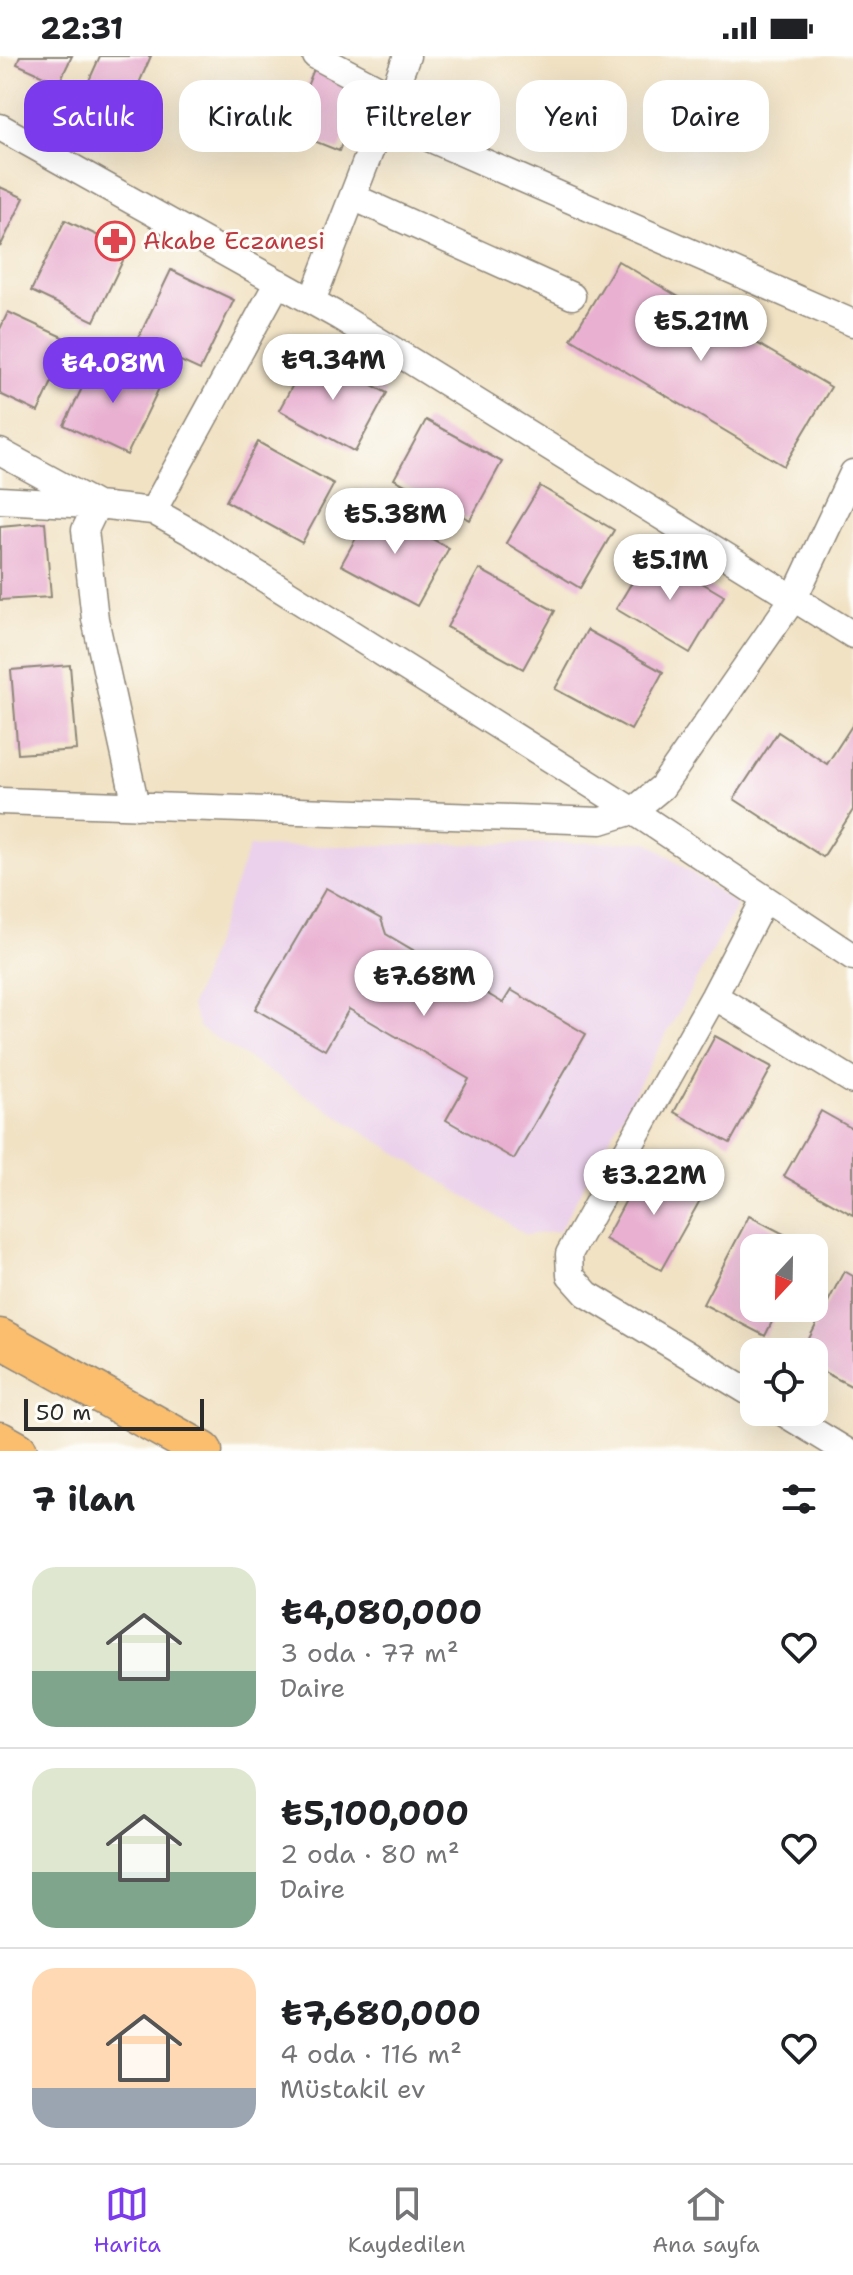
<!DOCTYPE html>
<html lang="tr">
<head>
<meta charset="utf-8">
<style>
	:root { --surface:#fff; --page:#f2f2f2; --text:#202124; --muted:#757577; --line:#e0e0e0; --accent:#7c3aed }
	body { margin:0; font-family:"Shantell Sans",sans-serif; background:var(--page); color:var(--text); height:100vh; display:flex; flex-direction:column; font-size:30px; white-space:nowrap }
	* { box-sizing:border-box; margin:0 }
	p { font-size:26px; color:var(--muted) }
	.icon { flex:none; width:44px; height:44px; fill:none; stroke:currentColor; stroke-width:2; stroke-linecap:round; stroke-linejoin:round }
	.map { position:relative; height:1395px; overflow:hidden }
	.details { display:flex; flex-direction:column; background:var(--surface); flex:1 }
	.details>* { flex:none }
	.banner { position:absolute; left:24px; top:24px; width:806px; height:72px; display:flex; gap:16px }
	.needle { width:52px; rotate:202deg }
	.tools { position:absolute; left:740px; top:1178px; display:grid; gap:16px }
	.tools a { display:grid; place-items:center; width:88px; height:88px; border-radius:16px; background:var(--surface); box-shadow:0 8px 32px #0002; font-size:40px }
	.scale { position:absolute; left:24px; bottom:20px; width:180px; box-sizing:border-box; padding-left:8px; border:4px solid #2b2b2b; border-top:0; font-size:22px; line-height:28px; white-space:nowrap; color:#2b2b2b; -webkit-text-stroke:6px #fdfcf7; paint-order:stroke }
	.price { position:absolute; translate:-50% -68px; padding:0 18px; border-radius:28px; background:#fff; color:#222; font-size:26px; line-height:52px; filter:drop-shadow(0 2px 4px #0008) }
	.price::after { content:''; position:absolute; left:50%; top:48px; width:24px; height:18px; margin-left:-12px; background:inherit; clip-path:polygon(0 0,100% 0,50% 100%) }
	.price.on { background:var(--accent); color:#fff }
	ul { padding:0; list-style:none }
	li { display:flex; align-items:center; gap:24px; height:200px; padding:0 32px }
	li+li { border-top:2px solid var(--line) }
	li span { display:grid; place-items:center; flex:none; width:224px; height:160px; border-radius:24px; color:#555 }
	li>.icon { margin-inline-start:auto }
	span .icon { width:96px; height:96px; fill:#fffc; stroke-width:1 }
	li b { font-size:34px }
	h2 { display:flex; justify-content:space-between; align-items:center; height:96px; padding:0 32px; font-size:34px }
	.tag { padding:0 28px; border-radius:24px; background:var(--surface); box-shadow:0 8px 32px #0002; font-size:28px; line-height:72px }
	.tag.on { background:var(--accent); color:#fff }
	.status { display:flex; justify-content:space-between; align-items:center; height:56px; padding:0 40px; background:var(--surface); direction:ltr }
	.status svg { height:22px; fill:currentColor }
	.menu { display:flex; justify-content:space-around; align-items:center; height:112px; border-top:2px solid var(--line); background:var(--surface); font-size:22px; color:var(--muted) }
	.menu a { display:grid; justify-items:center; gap:4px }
	.menu .on { color:var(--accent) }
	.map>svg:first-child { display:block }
	.built { fill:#ebd1eb }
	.building { fill:#e9b0d1 }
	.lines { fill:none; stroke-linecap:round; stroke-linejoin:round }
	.minor-casing { stroke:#8e8678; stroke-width:29 }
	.highway-casing { stroke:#8e8678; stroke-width:41 }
	.minor { stroke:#fff; stroke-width:26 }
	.highway { stroke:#fabe6e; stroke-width:38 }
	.labels { text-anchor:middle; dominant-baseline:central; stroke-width:6; stroke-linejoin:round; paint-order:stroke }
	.health-label { font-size:24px; fill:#be3a42; stroke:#fdfcf7; text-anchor:start }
</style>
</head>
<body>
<div class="status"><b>22:31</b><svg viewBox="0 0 49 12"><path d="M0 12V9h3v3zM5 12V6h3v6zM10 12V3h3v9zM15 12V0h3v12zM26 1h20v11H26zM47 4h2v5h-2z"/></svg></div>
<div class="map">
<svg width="853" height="1395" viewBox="0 0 853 1395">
	<rect width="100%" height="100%" fill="#fdfcf7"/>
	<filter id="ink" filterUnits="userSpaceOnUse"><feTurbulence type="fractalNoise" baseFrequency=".0125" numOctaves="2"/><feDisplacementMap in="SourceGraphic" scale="16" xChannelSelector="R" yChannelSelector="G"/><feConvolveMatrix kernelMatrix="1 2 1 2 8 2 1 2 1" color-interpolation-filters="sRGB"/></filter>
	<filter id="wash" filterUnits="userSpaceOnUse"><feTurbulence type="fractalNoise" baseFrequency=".006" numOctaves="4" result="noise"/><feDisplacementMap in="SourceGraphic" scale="32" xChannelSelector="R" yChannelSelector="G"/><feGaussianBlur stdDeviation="1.8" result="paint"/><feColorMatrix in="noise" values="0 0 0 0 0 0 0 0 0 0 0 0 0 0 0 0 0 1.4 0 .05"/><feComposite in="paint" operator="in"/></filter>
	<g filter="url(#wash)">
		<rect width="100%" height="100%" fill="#f1e2c4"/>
		<path class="built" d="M648,786L737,849L559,1175L526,1179L200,972L191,950L249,791Z"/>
		<g id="blocks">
			<path class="building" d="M20,0H72L59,27L17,8Z
				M100,0H151L126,57L83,38Z
				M314,13L363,33L339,95L289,75Z
				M0,131L24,142L0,191Z
				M65,164L128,194L94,265L31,235Z
				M618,205L831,331L784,410L571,283Z
				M171,214L234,244L200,314L137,285Z
				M8,256L71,285L38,356L0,338V273Z
				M311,296L387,337L355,396L279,354Z
				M98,299L161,328L127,399L64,369Z
				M426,364L502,406L470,464L394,423Z
				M258,386L334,428L302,487L226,445Z
				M540,430L614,474L580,532L506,487Z
				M373,451L449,492L417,550L341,509Z
				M45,466L51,541L0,544V470Z
				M650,496L724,540L690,597L616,553Z
				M479,513L555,555L523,613L447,571Z
				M587,574L663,616L631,674L555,633Z
				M70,609L77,694L18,698L11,614Z
				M853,668V754L823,801L734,743L778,676L827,708Z
				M326,832L381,863L386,878L503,947L511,934L586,978L514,1103L446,1064L469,1023L349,953L325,994L255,953Z
				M715,980L772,1011L730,1087L674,1056Z
				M821,1055L853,1073V1159L784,1120Z
				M646,1107L703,1139L661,1214L605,1183Z
				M749,1160L811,1192H754V1252H779L765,1280L703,1248Z
				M844,1215L853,1220V1331L814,1311V1296H802Z"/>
		</g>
	</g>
	<g filter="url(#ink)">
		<use href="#blocks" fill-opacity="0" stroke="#8e8678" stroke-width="2"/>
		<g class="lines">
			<g class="minor-casing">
				<path id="minor" d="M316,0L392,40
					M383,62L853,267
					M0,71L340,261L853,579
					M353,141L572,240
					M312,245L407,0
					M0,396L97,449
					M0,444L89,449
					M153,455L278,226
					M0,745L601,765L633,755L662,731L795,540L853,417
					M136,750L95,563L85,474L97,449L153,455L189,475L633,755L853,901
					M714,940L853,1025
					M754,1339L587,1238L570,1219L569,1198L714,940L764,844
					M782,1356L846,1395"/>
			</g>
			<g class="highway-casing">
				<path id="highway" d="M0,1282L203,1395
					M0,1385L18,1395"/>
			</g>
			<use href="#minor" class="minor"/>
			<use href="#highway" class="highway"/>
		</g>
	</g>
	<defs>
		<g id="pharmacy-ring" transform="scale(2)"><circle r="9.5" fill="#fdfcf7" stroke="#e0444e" stroke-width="1.5"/><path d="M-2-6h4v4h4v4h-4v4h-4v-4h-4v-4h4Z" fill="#e0444e"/></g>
	</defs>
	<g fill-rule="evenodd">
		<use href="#pharmacy-ring" x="115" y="185"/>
	</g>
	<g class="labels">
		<g class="health-label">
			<text x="143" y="185">Akabe Eczanesi</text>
		</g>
	</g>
</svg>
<div class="tools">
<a><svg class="needle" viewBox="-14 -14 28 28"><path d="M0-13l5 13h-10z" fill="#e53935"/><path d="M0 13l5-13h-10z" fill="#757577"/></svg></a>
<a><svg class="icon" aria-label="locate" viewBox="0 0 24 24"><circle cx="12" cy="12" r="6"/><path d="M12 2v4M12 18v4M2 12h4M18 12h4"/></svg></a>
</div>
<div class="scale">50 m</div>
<b class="price" style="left:701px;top:307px">₺5.21M</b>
<b class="price" style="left:333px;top:346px">₺9.34M</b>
<b class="price on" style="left:113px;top:349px">₺4.08M</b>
<b class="price" style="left:395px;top:500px">₺5.38M</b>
<b class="price" style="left:670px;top:546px">₺5.1M</b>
<b class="price" style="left:424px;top:962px">₺7.68M</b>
<b class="price" style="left:654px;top:1161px">₺3.22M</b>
<div class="banner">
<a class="tag on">Satılık</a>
<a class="tag">Kiralık</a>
<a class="tag">Filtreler</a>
<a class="tag">Yeni</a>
<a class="tag">Daire</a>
</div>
</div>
<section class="details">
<h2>7 ilan<svg class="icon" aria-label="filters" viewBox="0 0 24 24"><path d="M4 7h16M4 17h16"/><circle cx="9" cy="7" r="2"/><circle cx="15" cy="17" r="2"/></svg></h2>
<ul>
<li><span style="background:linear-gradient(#dfe7d0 65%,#7fa58c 0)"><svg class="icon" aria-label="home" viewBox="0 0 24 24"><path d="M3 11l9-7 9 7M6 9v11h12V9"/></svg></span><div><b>₺4,080,000</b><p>3 oda · 77 m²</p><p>Daire</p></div><svg class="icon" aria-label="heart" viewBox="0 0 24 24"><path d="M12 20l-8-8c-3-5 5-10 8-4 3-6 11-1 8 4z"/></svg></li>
<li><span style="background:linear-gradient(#dfe7d0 65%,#7fa58c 0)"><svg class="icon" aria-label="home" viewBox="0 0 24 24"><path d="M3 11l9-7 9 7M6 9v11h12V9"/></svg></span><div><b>₺5,100,000</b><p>2 oda · 80 m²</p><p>Daire</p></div><svg class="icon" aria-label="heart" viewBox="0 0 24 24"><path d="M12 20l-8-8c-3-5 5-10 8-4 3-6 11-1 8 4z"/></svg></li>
<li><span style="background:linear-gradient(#ffd9b3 75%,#9aa5b1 0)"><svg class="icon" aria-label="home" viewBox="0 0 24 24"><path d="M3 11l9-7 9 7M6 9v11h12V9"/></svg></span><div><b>₺7,680,000</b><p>4 oda · 116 m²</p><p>Müstakil ev</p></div><svg class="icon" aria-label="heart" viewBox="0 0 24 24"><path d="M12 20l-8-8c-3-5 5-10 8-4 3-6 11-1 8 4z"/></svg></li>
</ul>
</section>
<nav class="menu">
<a class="on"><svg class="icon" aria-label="map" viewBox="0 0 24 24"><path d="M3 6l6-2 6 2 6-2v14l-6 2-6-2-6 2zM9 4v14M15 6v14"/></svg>Harita</a>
<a><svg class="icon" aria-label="saved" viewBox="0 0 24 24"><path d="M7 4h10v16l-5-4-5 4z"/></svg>Kaydedilen</a>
<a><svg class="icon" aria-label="home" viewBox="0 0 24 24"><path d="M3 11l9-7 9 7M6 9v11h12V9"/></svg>Ana sayfa</a>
</nav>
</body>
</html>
